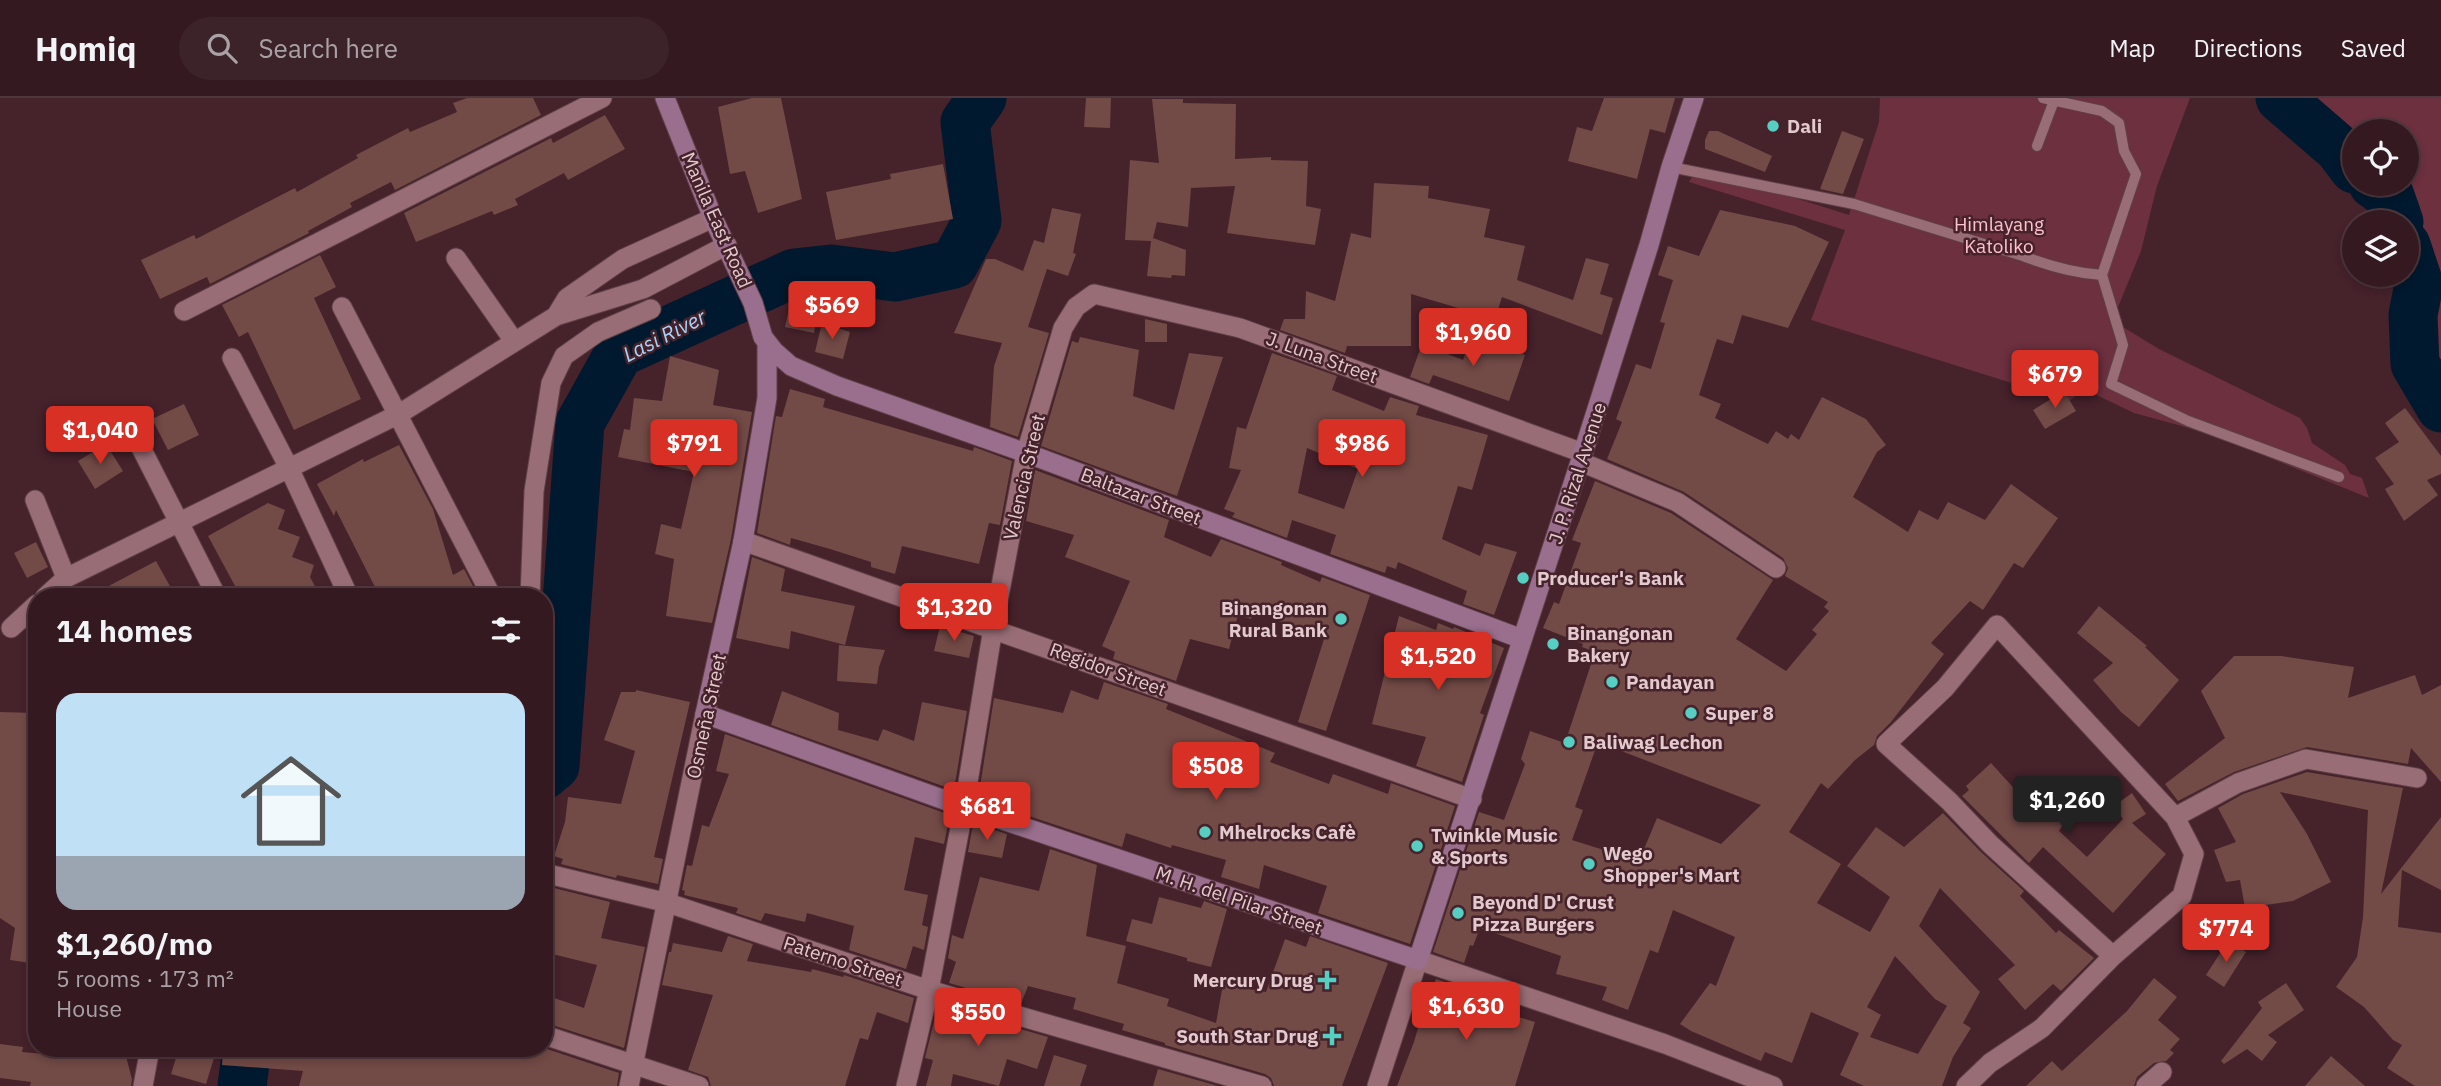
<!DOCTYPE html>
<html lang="en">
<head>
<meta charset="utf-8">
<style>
	:root { --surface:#341a20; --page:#3c2329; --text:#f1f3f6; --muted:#a9a1a5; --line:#4e383e; --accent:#d93025 }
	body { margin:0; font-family:"IBM Plex Sans",sans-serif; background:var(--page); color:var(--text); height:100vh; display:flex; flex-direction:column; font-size:26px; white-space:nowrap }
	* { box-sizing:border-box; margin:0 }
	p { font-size:23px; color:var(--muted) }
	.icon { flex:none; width:38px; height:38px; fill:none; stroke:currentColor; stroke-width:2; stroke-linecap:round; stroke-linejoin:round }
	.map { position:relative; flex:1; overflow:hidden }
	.sheet { position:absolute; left:28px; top:490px; width:525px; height:469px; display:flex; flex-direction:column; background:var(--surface); border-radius:28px; box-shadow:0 4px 10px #0003,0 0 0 2px var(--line) }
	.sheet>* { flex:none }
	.controls { position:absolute; left:2342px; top:21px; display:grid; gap:14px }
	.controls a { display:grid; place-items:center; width:77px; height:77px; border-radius:50%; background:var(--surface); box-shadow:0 4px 10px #0003,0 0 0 2px var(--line); font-size:35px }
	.price { position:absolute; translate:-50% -60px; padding:0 16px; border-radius:7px; background:var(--accent); color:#fff; font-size:23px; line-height:46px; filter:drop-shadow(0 2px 4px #0008) }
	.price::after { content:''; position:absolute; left:50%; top:42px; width:21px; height:16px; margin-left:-10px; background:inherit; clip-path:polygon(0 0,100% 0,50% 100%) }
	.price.on { background:#222; color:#fff }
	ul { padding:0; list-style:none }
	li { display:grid; align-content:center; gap:14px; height:371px; padding:0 28px }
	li+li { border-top:2px solid var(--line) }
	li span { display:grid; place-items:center; height:217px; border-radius:21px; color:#555 }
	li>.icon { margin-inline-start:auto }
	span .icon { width:126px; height:126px; fill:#fffc; stroke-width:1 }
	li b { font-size:30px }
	h2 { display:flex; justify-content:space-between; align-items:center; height:84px; padding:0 28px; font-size:30px }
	header { display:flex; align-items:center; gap:42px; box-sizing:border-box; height:98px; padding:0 35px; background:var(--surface); border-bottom:2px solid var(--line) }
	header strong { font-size:33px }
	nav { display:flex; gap:38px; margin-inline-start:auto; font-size:24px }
	.search { width:490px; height:63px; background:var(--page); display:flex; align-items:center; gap:18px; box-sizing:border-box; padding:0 24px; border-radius:38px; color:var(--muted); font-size:26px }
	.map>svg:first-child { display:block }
	.green { fill:#6c303f }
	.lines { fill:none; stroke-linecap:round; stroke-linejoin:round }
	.river { stroke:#00192e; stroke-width:49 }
	.building { fill:#724a46; fill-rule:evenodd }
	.service-casing { stroke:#5f4047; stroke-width:12 }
	.minor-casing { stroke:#5f4047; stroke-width:21 }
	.tertiary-casing { stroke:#5f4047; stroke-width:21 }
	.secondary-casing { stroke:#5f4047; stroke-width:21 }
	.service { stroke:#986d76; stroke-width:10 }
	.minor { stroke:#986d76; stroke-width:19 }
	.tertiary { stroke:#986d76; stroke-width:19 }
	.secondary { stroke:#9a6f8e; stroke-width:19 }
	.poi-dot { fill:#57cec2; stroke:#46222b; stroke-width:2.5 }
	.labels { text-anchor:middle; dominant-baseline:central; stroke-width:5; stroke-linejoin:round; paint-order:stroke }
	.poi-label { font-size:19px; font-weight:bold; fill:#e3cace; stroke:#46222b; text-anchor:start }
	.street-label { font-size:19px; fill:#e3cace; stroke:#46222b }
	.park-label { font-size:19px; fill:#fec0cc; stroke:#46222b }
	.water-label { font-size:21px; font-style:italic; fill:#a8d4fc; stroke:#46222b }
</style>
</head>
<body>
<header>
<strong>Homiq</strong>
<div class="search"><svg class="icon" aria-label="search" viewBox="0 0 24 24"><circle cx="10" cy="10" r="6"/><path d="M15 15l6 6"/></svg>Search here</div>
<nav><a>Map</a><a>Directions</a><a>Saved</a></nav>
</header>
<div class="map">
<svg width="2441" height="988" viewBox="0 0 2441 988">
	<rect width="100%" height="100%" fill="#46222b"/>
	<path class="green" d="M1880,0H2190L2157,88L2141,153L2118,209V226L2159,251L2300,320L2307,330L2312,345L2345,367L2350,376L2362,380L2369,400L2245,350L2189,330L2134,315L2084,291L2067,305L2037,293L1811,222L1845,132L1689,84L1698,69L1849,117L1879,24Z
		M2294,0H2441V269C2433,225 2423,183 2410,140C2405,121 2401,101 2387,86H2406V33H2354V55Z"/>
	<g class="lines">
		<path class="river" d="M2280,0L2339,51L2354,71
			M2373,86L2390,98L2399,124
			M2406,147L2419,186L2413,217L2415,266L2441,310
			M544,677L555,668L580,325L619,255L794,175L831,171L895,179L954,166L977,123L965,24L982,0
			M242,988L247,950"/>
	</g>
	<path class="building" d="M467,0H533L541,17L395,92L391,84L350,105L352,109L308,133L309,135L210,186L207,179L160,201L141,162L194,137L196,141L295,90L297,94L358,60L356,57L408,30L410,34L457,14L453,5Z
		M752,0H781L802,101L758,115L745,73L730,76L718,9Z
		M1086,0H1111L1110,30L1084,29Z
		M1604,0H1675L1665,35L1650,31L1637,81L1568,63L1577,29L1592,33Z
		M1152,1H1183V5L1236,6L1235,61L1271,59V62L1308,63L1306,108L1321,111L1315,147L1227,135L1235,88L1191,90L1188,129L1157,124L1153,140L1186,152L1185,178L1172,177L1171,180L1147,178L1151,143L1125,142L1130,62L1159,65Z
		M605,17L625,51L568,82L564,75L515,101L518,107L494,117L492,113L416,144L404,115L551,40L553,45Z
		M1709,33H1718L1772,58L1765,74L1705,51V42Z
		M1842,33L1864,41L1843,96L1820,91Z
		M943,66L953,121L836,142L826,94L891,81L890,76Z
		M1374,85L1429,88L1428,100L1490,111L1484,139L1525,148L1517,182L1573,202L1586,160L1609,166L1600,196L1613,200L1602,237L1502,199L1495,221L1411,196V248H1347L1345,255L1280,232L1284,221H1305L1306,193L1335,203L1351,135L1371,140Z
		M1052,110L1081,116L1073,155L1076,156L1068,178L1047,171L1028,229L1049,235L1018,339L990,329L994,268L1002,245L954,235L986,161H995L1023,173L1034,142L1044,145Z
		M1720,112L1795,128L1829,144L1788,230L1742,217L1733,246L1717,241L1699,297L1721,306L1715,320L1768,346L1776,333L1788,341L1791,336L1799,342L1822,299L1866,321L1886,347L1877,354L1853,399L1908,434L1919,412L1938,422L1948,404L1985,422L2011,386L2058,420L2023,470L2014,465L1983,512L1970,503L1931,545L1944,556L1891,624L1877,638L1874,647L1855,662L1828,691L1821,685L1789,734L1841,766L1817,805L1870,834L1890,799L1847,768L1876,729L1904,749L1943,715L1982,755L2024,793L2020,798L2056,835L2059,832L2094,860L2061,893L2053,886L2025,912L1998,881L2015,867L1940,790L1919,828L1980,894L1963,925L1971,930L1953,959L1942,988H1864L1840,977L1859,935L1811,914L1792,965L1765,954L1761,963L1691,933L1680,926L1710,885L1716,888L1735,839L1673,812L1658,855L1650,852L1628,912L1602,902L1607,889L1556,876L1561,858L1480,830L1473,848L1470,847L1464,865L1433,854L1479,714L1504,722L1525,666L1521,661L1530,633L1565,645L1595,554L1582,549L1583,546L1543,530L1554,504L1559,506L1581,445L1572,442L1595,383L1671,415L1773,482L1736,541L1786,573L1817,536L1812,532L1829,513L1824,509L1828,504L1785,478L1788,470L1783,460L1684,394L1607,361L1622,324L1616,321L1636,266L1651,271L1665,225L1660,224L1673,182L1658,177L1668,148L1699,158ZM1598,644L1761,707L1721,746L1657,720L1639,763L1572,742L1583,712L1575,709ZM1895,858L1935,901L1947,908L1918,956L1870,939L1881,917L1867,909Z
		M320,157L336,189L314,200L361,301L294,332L248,234L239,239L222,207Z
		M792,198L820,203L814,235L785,229Z
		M1145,221L1167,226V244H1145Z
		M822,225L850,234L843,261L815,254Z
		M1080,239L1139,252L1133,298L1174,312L1189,255L1223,259L1177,398L1041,348L1072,243L1078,245Z
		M1471,239L1525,257L1509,303L1433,277L1429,286L1410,279L1422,246L1463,262Z
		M1272,255L1337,278L1332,292L1384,313L1390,299L1419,308L1416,317L1488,337L1472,392L1458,388L1442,441L1480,458L1485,445L1517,454L1494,517L1463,506L1467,493L1398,464L1396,471L1387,468L1385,475L1330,456L1336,437L1292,422L1287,440L1232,419L1235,415L1224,411L1241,372L1229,370L1237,329L1246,331ZM1307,350L1358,371L1344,411L1298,395Z
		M670,258L719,272L713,307L752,314L731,441L712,525L666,518L674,461L655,456L661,426L681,431L694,374L618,359L624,331L630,332L634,300L662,303Z
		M790,291L825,301L823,309L973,353L974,349L1012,363L1000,427L989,425L979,466L902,448L895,476L871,469V464L830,451L791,440L790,447L757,435L776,318L782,319Z
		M2064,293L2076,313L2045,331L2033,312Z
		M184,306L199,337L168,352L152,321Z
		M2405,310L2441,358V376L2427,382L2438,397L2404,423L2385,391L2394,386L2375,360L2399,344L2385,325Z
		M106,346L123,373L95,391L78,363Z
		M399,347L433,411L453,477L464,471L474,490L460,499H380L336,412L334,418L317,386L363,361L364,364Z
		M1035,372L1169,422L1164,439L1211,459L1221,441L1282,464L1281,467L1320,484L1322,479L1370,497L1326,633L1298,624L1324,541L1254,513L1251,521L1238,517L1229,551L1190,541L1176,583L1113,561L1115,554L1102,548L1130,483L1065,459L1074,437L1026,423Z
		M268,405L285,412L278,431L300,439L292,459L314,467L310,479L321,499H241L208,438Z
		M36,444L48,469L27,480L14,455Z
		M752,459L785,471L781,493L855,508L845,547L791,533L789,551L736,540Z
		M156,463L176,499H88Z
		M2099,508L2147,548L2145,549L2179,582L2139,629L2121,614L2093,582L2113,565L2077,535Z
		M1399,518L1436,532L1438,525L1453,531L1454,529L1504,550L1480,615L1484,617L1462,684L1416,668L1426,639L1372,626Z
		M940,528L974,538L969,560L934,553Z
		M839,547L885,552L879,569L877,586L837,583Z
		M2234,558H2281L2354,569L2348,600L2415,577L2422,597L2441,587V684L2411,650L2408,666L2307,649L2234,674L2178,703L2165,686L2225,640L2201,593Z
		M1104,584L1168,606L1166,611L1275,655L1270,664L1329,686L1333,676L1388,696L1391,685L1455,708L1410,846L1318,815L1327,788L1264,767L1259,791L1221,779L1226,762L1172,747L1171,750L1126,735L1122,749L978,701L994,600L1063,615L1071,592L1098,602Z
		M636,592L690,604L654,759L663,761L658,786L617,777L616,780L561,766L563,761L554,758L565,724L568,699L621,706L635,653L604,642L621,594H636Z
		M782,593L839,615L838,632L878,643L883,631L914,643L922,604L967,613L954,692L771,627Z
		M0,614L34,615V677L29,692L37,694V866L10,862L15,830L0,820Z
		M725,636L950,717L944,746L915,739L904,792L928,797L922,827L928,829L924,852L913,848L906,871L849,852L854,828L807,815L805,824L765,815L761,823L736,815L738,810L684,797L685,793L682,792L687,767L692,768L702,727L709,729L729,676L716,673Z
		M1991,665L2020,697L2034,682L2071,714L2059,733L2087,759L2123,721L2114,708L2132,695L2146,716L2132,725L2166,756L2113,815L2043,749L2029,765L1962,698L1969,692L1966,688Z
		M2307,674L2403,690L2381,796L2441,719V792L2402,772L2398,829L2441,835V988H2415L2387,970L2402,947L2393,942L2364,909L2336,889L2357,859L2363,819L2368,712L2280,694L2307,736L2331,784L2293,803L2245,810L2240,782L2226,784L2214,752L2236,744L2218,710L2243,696Z
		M973,725L1007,736L1002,760L968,754Z
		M1050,751L1097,767L1086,838L1126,848L1117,885L1169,901L1167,908L1216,925L1223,886L1266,894L1285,841L1306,849L1310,838L1388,865L1342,988H1274L1271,980L1265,976L1165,947V945L1122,932L1124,926L1073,911L1076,900L1028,888L1021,906L949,885L956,864L948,860L952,837L963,841L980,779L1039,793Z
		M554,790L610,804L601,840L645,849L624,950L546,925L554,900L584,910L597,867L544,854V819Z
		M1159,799L1201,810L1204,803L1227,811L1211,869L1187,863V860L1126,843L1132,821L1152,826Z
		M728,838L753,846L747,863L811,874L812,871L843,879L844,877L914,900L908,925L877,914L868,942L860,940L845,988H711L708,979L688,972L713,897L662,887L669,854H671L673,845L722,854Z
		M2228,843L2246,854L2224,889L2206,877Z
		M2154,880L2177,899L2158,922L2180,941L2170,952L2174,955L2166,963L2154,965L2137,979L2134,988H2026L2052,963L2062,973L2127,913Z
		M1436,881L1457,888L1456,893L1504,907L1502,914L1535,924L1515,988H1397L1414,944L1423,912Z
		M2286,885L2304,912L2268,937L2277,944L2262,963L2247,951L2224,966L2221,963L2262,910L2258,904Z
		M938,907L1048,939L1037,971L1007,961L999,988L953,976L951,988H926L933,962L925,960Z
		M0,946L23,949L22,954L88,960L124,951L132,981L131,988H30L31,984L0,980Z
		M179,950H217L206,986L171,976Z
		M223,950H544L619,975L617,988H299L303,973L222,967Z
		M1054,957L1087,967L1080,988H1044Z
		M2331,958L2365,988H2305Z
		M1158,971L1218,988H1153Z"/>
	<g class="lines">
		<g class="service-casing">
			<path id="service" d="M2043,0L2102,13L2119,25L2124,53L2136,76L2102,177
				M2037,48L2055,0
				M1671,69L1854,106L2023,158C2049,168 2073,175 2102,177L2123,247L2111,286L2188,323L2339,379"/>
		</g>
		<g class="minor-casing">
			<path id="minor" d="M456,160L514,243
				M342,209L492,499
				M184,213L602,0
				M556,218L567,200L623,161L713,120
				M232,260L289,370L349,499
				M132,332L217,499
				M1581,364L1677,404L1776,470
				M35,402L66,480
				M743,443L1472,701
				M45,499L66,480L399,316L556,218L643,191L727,147
				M530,499L534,393L551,285L564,258L598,234L651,211
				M11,530L37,506
				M2175,719L2238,685L2306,661L2417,680
				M544,775L668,805L929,892L1262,988
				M544,937L699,988
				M143,988L150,950
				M906,988L929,892L964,709L993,530L1026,355L1063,230L1076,209L1094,196L1240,230L1583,355
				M1966,988L1990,965L2042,930L2113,858L2182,798L2194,756L2175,719L1997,527L1945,590L1886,646L1949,703L1990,746L2113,858
				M2146,988L2162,974"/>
		</g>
		<g class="tertiary-casing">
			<path id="tertiary" d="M629,988L705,616
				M1377,988L1418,862L1665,946L1773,988"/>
		</g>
		<g class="secondary-casing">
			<path id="secondary" d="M665,0L713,120L753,205L763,239L774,253L791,268L837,288L1026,355L1522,541
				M767,245V300L743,443L705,616L964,709L1418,862L1583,355L1649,147L1671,69L1694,0"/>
		</g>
		<use href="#service" class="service"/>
		<use href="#minor" class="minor"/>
		<use href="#tertiary" class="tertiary"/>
		<use href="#secondary" class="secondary"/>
	</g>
	<g class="poi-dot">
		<circle cx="1773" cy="28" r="7"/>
		<circle cx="1523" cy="480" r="7"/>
		<circle cx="1341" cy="521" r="7"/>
		<circle cx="1553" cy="546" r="7"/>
		<circle cx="1612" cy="584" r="7"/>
		<circle cx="1691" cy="615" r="7"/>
		<circle cx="1569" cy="644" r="7"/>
		<circle cx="1205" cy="734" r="7"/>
		<circle cx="1417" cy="748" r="7"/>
		<circle cx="1589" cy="766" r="7"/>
		<circle cx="1458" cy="815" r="7"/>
		<path d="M1323.5 871.5h7v7h7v7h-7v7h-7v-7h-7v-7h7z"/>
		<path d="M1328.5 927.5h7v7h7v7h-7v7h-7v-7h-7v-7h7z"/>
	</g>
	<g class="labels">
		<g class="poi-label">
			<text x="1787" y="28">Dali</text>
			<text x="1537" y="480">Producer's Bank</text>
			<text x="1327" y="510" text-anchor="end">Binangonan<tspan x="1327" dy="22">Rural Bank</tspan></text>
			<text x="1567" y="535">Binangonan<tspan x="1567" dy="22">Bakery</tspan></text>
			<text x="1626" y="584">Pandayan</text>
			<text x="1705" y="615">Super 8</text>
			<text x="1583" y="644">Baliwag Lechon</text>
			<text x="1219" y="734">Mhelrocks Cafè</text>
			<text x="1431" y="737">Twinkle Music<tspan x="1431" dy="22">&amp; Sports</tspan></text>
			<text x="1603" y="755">Wego<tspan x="1603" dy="22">Shopper's Mart</tspan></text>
			<text x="1472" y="804">Beyond D' Crust<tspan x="1472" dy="22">Pizza Burgers</tspan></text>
			<text x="1313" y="882" text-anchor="end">Mercury Drug</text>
			<text x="1318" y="938" text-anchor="end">South Star Drug</text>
		</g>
		<g class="street-label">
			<text transform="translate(717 122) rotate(66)">Manila East Road</text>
			<text transform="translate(1322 259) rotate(20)">J. Luna Street</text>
			<text transform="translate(1577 375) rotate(-72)">J. P. Rizal Avenue</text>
			<text transform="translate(1024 379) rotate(-77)">Valencia Street</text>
			<text transform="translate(1141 398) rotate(21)">Baltazar Street</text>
			<text transform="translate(1108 571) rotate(20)">Regidor Street</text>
			<text transform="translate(706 618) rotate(-78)">Osmeña Street</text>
			<text transform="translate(1239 802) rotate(19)">M. H. del Pilar Street</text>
			<text transform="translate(843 863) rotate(18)">Paterno Street</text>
		</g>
		<g class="park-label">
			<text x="1999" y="126">Himlayang<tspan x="1999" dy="22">Katoliko</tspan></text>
		</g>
		<g class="water-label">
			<text transform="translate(664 237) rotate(-27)">Lasi River</text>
		</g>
	</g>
</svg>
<div class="controls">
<a><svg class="icon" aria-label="locate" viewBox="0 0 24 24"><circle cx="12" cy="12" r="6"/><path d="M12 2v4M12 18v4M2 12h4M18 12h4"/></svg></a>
<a><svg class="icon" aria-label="layers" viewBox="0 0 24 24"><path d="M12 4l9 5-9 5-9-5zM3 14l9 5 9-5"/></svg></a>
</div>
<b class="price" style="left:832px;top:243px">$569</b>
<b class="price" style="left:1473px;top:270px">$1,960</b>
<b class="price" style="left:2055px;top:312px">$679</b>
<b class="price" style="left:100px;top:368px">$1,040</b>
<b class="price" style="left:694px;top:381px">$791</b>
<b class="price" style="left:1362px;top:381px">$986</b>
<b class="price" style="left:954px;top:545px">$1,320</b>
<b class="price" style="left:1438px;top:594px">$1,520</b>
<b class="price" style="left:1216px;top:704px">$508</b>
<b class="price on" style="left:2067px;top:738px">$1,260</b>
<b class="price" style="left:987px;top:744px">$681</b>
<b class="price" style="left:2226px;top:866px">$774</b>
<b class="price" style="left:1466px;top:944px">$1,630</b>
<b class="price" style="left:978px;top:950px">$550</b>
<section class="sheet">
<h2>14 homes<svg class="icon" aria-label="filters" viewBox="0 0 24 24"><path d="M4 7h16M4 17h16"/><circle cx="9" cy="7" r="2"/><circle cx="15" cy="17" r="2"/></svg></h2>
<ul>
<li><span style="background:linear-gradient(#bfe0f5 75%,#9aa5b1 0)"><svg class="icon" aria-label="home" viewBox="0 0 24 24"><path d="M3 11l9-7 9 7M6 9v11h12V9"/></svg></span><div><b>$1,260/mo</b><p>5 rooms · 173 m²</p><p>House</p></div></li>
</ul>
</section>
</div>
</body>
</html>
